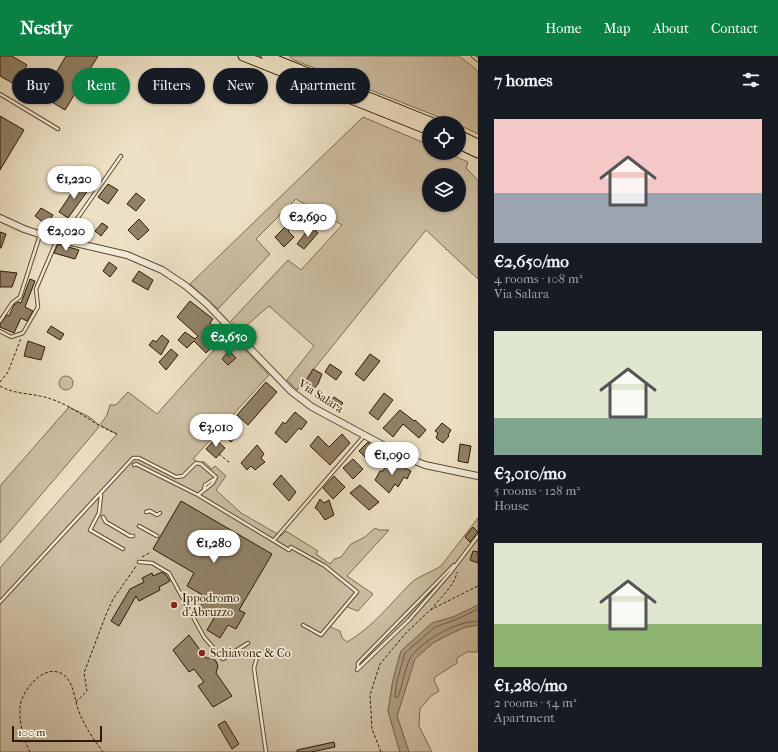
<!DOCTYPE html>
<html lang="en">
<head>
<meta charset="utf-8">
<style>
	:root { --surface:#171b24; --page:#242831; --text:#f1f3f6; --muted:#9ea1a6; --accent:#0b8043 }
	body { margin:0; font-family:"IM FELL French Canon",serif; background:var(--page); color:var(--text); height:100vh; display:flex; flex-direction:column; font-size:15px; white-space:nowrap }
	* { box-sizing:border-box; margin:0 }
	p { font-size:13px; color:var(--muted) }
	.icon { flex:none; width:22px; height:22px; fill:none; stroke:currentColor; stroke-width:2; stroke-linecap:round; stroke-linejoin:round }
	.map { position:relative; flex:1; overflow:hidden }
	.panel { display:flex; flex-direction:column; background:var(--surface); width:300px }
	.panel>* { flex:none }
	.guide { position:absolute; left:12px; top:12px; width:380px; height:36px; display:flex; gap:8px }
	.fabs { position:absolute; left:422px; top:60px; display:grid; gap:8px }
	.fabs a { display:grid; place-items:center; width:44px; height:44px; border-radius:50%; background:var(--surface); box-shadow:0 1px 3px #0004; font-size:20px }
	.scale { position:absolute; left:12px; bottom:10px; width:90px; box-sizing:border-box; padding-left:4px; border:2px solid #2e1801; border-top:0; font-size:11px; line-height:14px; white-space:nowrap; color:#2e1801; -webkit-text-stroke:3px #f3ecd9; paint-order:stroke }
	.price { position:absolute; translate:-50% -34px; padding:0 9px; border-radius:14px; background:#fff; color:#222; font-size:13px; line-height:26px; filter:drop-shadow(0 1px 2px #0008) }
	.price::after { content:''; position:absolute; left:50%; top:24px; width:12px; height:9px; margin-left:-6px; background:inherit; clip-path:polygon(0 0,100% 0,50% 100%) }
	.price.active { background:var(--accent); color:#fff }
	ul { padding:0; list-style:none }
	li { display:grid; align-content:center; gap:8px; height:212px; padding:0 16px }
	li span { display:grid; place-items:center; height:124px; border-radius:0px; color:#555 }
	li>.icon { margin-inline-start:auto }
	span .icon { width:72px; height:72px; fill:#fffc; stroke-width:1 }
	li b { font-size:17px }
	h2 { display:flex; justify-content:space-between; align-items:center; height:48px; padding:0 16px; font-size:17px }
	.pill { padding:0 14px; border-radius:18px; background:var(--surface); box-shadow:0 1px 3px #0004; font-size:14px; line-height:36px }
	.pill.active { background:var(--accent); color:#fff }
	header { display:flex; align-items:center; gap:24px; box-sizing:border-box; height:56px; padding:0 20px; background:var(--accent); color:#fff }
	header strong { font-size:19px }
	nav { display:flex; gap:22px; margin-inline-start:auto; font-size:14px }
	main { display:flex; flex:1; min-height:0 }
	.map>svg:first-child { display:block }
	.green { fill:#cdbfa4; stroke:#7e6c52; fill-rule:evenodd }
	.water { fill:#ac9d82; stroke:#7a684e }
	.lines { fill:none; stroke-linecap:round; stroke-linejoin:round }
	.shore { stroke:#6d5a42; stroke-width:1 }
	.building { fill:#918167; stroke:#2e1801 }
	.service-casing { stroke:#5e4a32; stroke-width:4.5 }
	.tertiary-casing { stroke:#5e4a32; stroke-width:8 }
	.motorway-casing { stroke:#2e1801; stroke-width:11 }
	.path { stroke:#2e1801; stroke-width:1; stroke-dasharray:3 2; stroke-linecap:butt }
	.service { stroke:#f3ecd9; stroke-width:2.5 }
	.tertiary { stroke:#f3ecd9; stroke-width:6 }
	.motorway { stroke:#ede1c5; stroke-width:9 }
	.poi-dot { fill:#8f2418; stroke:#f3ecd9; stroke-width:1.5 }
	.labels { text-anchor:middle; dominant-baseline:central; stroke-width:3.5; stroke-linejoin:round; paint-order:stroke }
	.street-label { font-size:12px; fill:#2e1801; stroke:#f3ecd9 }
	.poi-label { font-size:12px; fill:#2e1801; stroke:#f3ecd9; text-anchor:start }
</style>
</head>
<body>
<header>
<strong>Nestly</strong>
<nav><a>Home</a><a>Map</a><a>About</a><a>Contact</a></nav>
</header>
<main>
<div class="map">
<svg width="478" height="696" viewBox="0 0 478 696">
	<rect width="100%" height="100%" fill="#ede1c5"/>
	<filter id="stains"><feTurbulence type="fractalNoise" baseFrequency=".005" numOctaves="4"/><feColorMatrix values="0 0 0 0 .2 0 0 0 0 .09 0 0 0 0 .02 0 0 0 .5 -.17"/></filter>
	<radialGradient id="worn" r=".72"><stop offset=".6" stop-color="#630" stop-opacity="0"/><stop offset="1" stop-color="#630" stop-opacity=".3"/></radialGradient>
	<path class="green" d="M289,0H459L478,15V78L459,69V67H454L294,4Z
		M363,61L429,89V97H447L468,106L466,112L478,124V223L426,174L297,334L287,324L314,290L269,250L240,275L231,265L288,204L301,214L342,169L296,143L256,183L270,198L218,253L190,228ZM429,119H459V149H429Z
		M229,277L269,319L193,403L201,408L203,405L212,413L215,410L226,420L216,434L241,457L281,480L286,475L318,495L316,498L330,508L334,503L341,501L351,488L365,481L375,472L379,474H389L347,520L373,538L358,555L347,551L330,571L340,575L342,582L347,586C372,572 391,547 411,527C417,521 432,516 441,510L478,462V549L453,561L432,567L401,595L393,624L388,655L400,696H0V512L117,378L100,369L107,359L110,349H116L128,336L157,358Z
		M59 327a7 7 0 1 1 14 0a7 7 0 1 1-14 0Z
		M69,351C78,356 95,361 99,371L0,487V430Z
		M478,569V596H467L457,602V607L435,621L434,624L439,635L431,640L420,653L419,670L432,696H409L397,660L415,602L433,587L450,578L466,571Z"/>
	<path class="water" d="M478,549V569L466,571L450,578L433,587L415,603L397,660L409,696H400L388,655L393,624L401,595L432,567L453,561Z"/>
	<g class="lines">
		<path class="shore" d="M478,553L455,564L435,571L405,597L397,625L395,641H398C402,631 406,607 412,599C427,582 455,566 478,565"/>
	</g>
	<path class="building" d="M0,0H12L27,9L16,29L0,20Z
		M66,0H98L65,54L42,40Z
		M0,60L24,74L0,114Z
		M79,126L89,133L68,162L59,156Z
		M108,128L118,134L108,148L98,141Z
		M136,137L145,144L136,155L127,148Z
		M41,152L53,159L47,169L35,160Z
		M81,163L90,169L85,177L75,170Z
		M139,163L149,174L138,184L128,174Z
		M293,163L296,166L288,175L294,181L284,191L275,181Z
		M102,167L108,171L101,180L95,175Z
		M311,170L318,177L304,193L297,188Z
		M0,176L6,178L1,192H0Z
		M58,188L79,194L75,203L54,197Z
		M109,206L117,212L110,221L103,215Z
		M0,215L17,217L12,231H0Z
		M139,215L153,224L148,234L132,225Z
		M30,223L35,225L25,251L33,255L27,265L21,262L14,277L0,271V268L7,259L9,260L14,249L18,246L21,247Z
		M190,245L213,263L210,267L223,279L206,297L194,285L187,292L178,284L185,276L195,283L198,280L177,261Z
		M51,270L64,278L60,284L47,276Z
		M162,279L169,285L161,299L149,289L153,284L156,286Z
		M28,285L45,291L41,304L24,300Z
		M171,293L178,299L166,314L159,306Z
		M229,295L236,302L228,309L222,303Z
		M370,298L380,305L364,325L355,318Z
		M330,308L342,316L336,324L325,316Z
		M313,313L322,318L318,328L311,336L304,329Z
		M266,326L277,336L248,369L237,359Z
		M384,337L393,344L378,364L369,357Z
		M334,341L343,347L337,354L329,348Z
		M400,354L414,365L415,364L426,374L419,382L403,368L393,381L383,372Z
		M295,356L307,366L301,374L299,372L286,387L275,377L283,366L285,368Z
		M230,367L239,377L231,386L221,377Z
		M442,367L451,374L448,379L449,380L443,387L436,382L438,377L435,375Z
		M342,378L350,387L330,409L310,390L318,380L329,391Z
		M215,383L225,392L216,402L206,393Z
		M368,386L378,396L369,405L359,395Z
		M460,388L471,390L468,407L458,405Z
		M257,389L264,398L261,402L265,406L255,414L251,410L247,414L241,407Z
		M353,403L363,413L353,423L343,412Z
		M389,404L411,415L407,423L404,421L398,431L395,428L389,437L375,424L380,415H383Z
		M281,419L296,436L289,445L273,428Z
		M334,420L345,431L333,443L323,432Z
		M360,429L379,446L369,454L350,437Z
		M320,443L324,447L329,444L334,459L325,464L318,454L315,452Z
		M181,445L272,498L239,554L245,557L236,573L228,569L220,582L207,574L214,562L199,553L206,541L187,530L194,517L153,493Z
		M473,471L478,476L470,486L465,481Z
		M473,495L478,496V507L470,504Z
		M162,516L166,519L170,525L159,531L160,534L139,545L136,540L119,570L111,565L130,533L144,526L142,522L152,517L153,520Z
		M189,579L206,602H212L216,605L218,610L216,617L232,640L213,651L198,630L204,626L194,613L189,616L173,594Z
		M225,665L239,688L232,693L218,669Z
		M334,686L335,691L311,696H297V694Z"/>
	<g class="lines">
		<g class="service-casing">
			<path id="service" d="M473,0L478,4
				M0,38L58,73
				M63,183L121,100
				M0,265L12,247L20,241L40,179
				M0,275L11,281L23,277L38,251L36,233L57,184
				M134,409L136,408L198,439L289,494L291,491L325,510L357,536L321,579L303,569
				M204,433L205,429L214,423
				M101,439L99,457L90,474L123,493
				M146,456L150,455L157,459L160,457
				M103,461L106,466L130,480H133
				M139,470L157,480
				M274,484L364,380
				M139,506L152,507L169,517L204,581L223,603L248,587
				M0,546L133,402H139L176,421L183,420L196,407L201,408L216,421L213,427L198,439
				M257,601L254,612L266,696
				M358,612V607L454,509
				M357,614L409,564L450,517L478,480"/>
		</g>
		<g class="tertiary-casing">
			<path id="tertiary" d="M0,162L24,173L45,180L127,199L162,214L186,230L207,248L291,335L312,351L405,401L425,409L478,420"/>
		</g>
		<g class="motorway-casing">
			<path id="motorway" d="M243,0L429,74
				M266,0L433,67
				M459,79L478,88
				M459,88L478,97"/>
		</g>
		<path class="path" d="M0,326L8,316L21,282
			M0,330C15,339 35,337 51,343C75,351 94,369 117,378
			M219,398L230,407
			M142,501L151,496
			M431,554C439,542 455,530 457,516
			M76,646L87,635L84,617L105,561L113,543L137,509
			M30,696C23,683 19,666 20,651C22,632 49,602 67,622C74,630 75,646 79,656C85,671 94,684 103,696
			M381,696L372,673L370,639L380,608L405,578L430,554L478,530"/>
		<use href="#service" class="service"/>
		<use href="#tertiary" class="tertiary"/>
		<use href="#motorway" class="motorway"/>
	</g>
	<g class="poi-dot">
		<circle cx="174" cy="549" r="4"/>
		<circle cx="202" cy="597" r="4"/>
	</g>
	<g class="labels">
		<g class="street-label">
			<text transform="translate(321 340) rotate(33)">Via Salara</text>
		</g>
		<g class="poi-label">
			<text x="182" y="542">Ippodromo<tspan x="182" dy="14">d'Abruzzo</tspan></text>
			<text x="210" y="597">Schiavone &amp; Co</text>
		</g>
	</g>
	<rect width="100%" height="100%" filter="url(#stains)"/>
	<rect width="100%" height="100%" fill="url(#worn)"/>
</svg>
<div class="fabs">
<a><svg class="icon" aria-label="locate" viewBox="0 0 24 24"><circle cx="12" cy="12" r="6"/><path d="M12 2v4M12 18v4M2 12h4M18 12h4"/></svg></a>
<a><svg class="icon" aria-label="layers" viewBox="0 0 24 24"><path d="M12 4l9 5-9 5-9-5zM3 14l9 5 9-5"/></svg></a>
</div>
<div class="scale">100 m</div>
<b class="price" style="left:74px;top:144px">€1,220</b>
<b class="price" style="left:308px;top:182px">€2,690</b>
<b class="price" style="left:66px;top:196px">€2,020</b>
<b class="price active" style="left:229px;top:302px">€2,650</b>
<b class="price" style="left:216px;top:392px">€3,010</b>
<b class="price" style="left:392px;top:420px">€1,090</b>
<b class="price" style="left:214px;top:508px">€1,280</b>
<div class="guide">
<a class="pill">Buy</a>
<a class="pill active">Rent</a>
<a class="pill">Filters</a>
<a class="pill">New</a>
<a class="pill">Apartment</a>
</div>
</div>
<section class="panel">
<h2>7 homes<svg class="icon" aria-label="filters" viewBox="0 0 24 24"><path d="M4 7h16M4 17h16"/><circle cx="9" cy="7" r="2"/><circle cx="15" cy="17" r="2"/></svg></h2>
<ul>
<li><span style="background:linear-gradient(#f6c9c9 60%,#9aa5b1 0)"><svg class="icon" aria-label="home" viewBox="0 0 24 24"><path d="M3 11l9-7 9 7M6 9v11h12V9"/></svg></span><div><b>€2,650/mo</b><p>4 rooms · 108 m²</p><p>Via Salara</p></div></li>
<li><span style="background:linear-gradient(#dfe7d0 70%,#7fa58c 0)"><svg class="icon" aria-label="home" viewBox="0 0 24 24"><path d="M3 11l9-7 9 7M6 9v11h12V9"/></svg></span><div><b>€3,010/mo</b><p>5 rooms · 128 m²</p><p>House</p></div></li>
<li><span style="background:linear-gradient(#dfe7d0 65%,#8fb573 0)"><svg class="icon" aria-label="home" viewBox="0 0 24 24"><path d="M3 11l9-7 9 7M6 9v11h12V9"/></svg></span><div><b>€1,280/mo</b><p>2 rooms · 54 m²</p><p>Apartment</p></div></li>
</ul>
</section>
</main>
</body>
</html>
